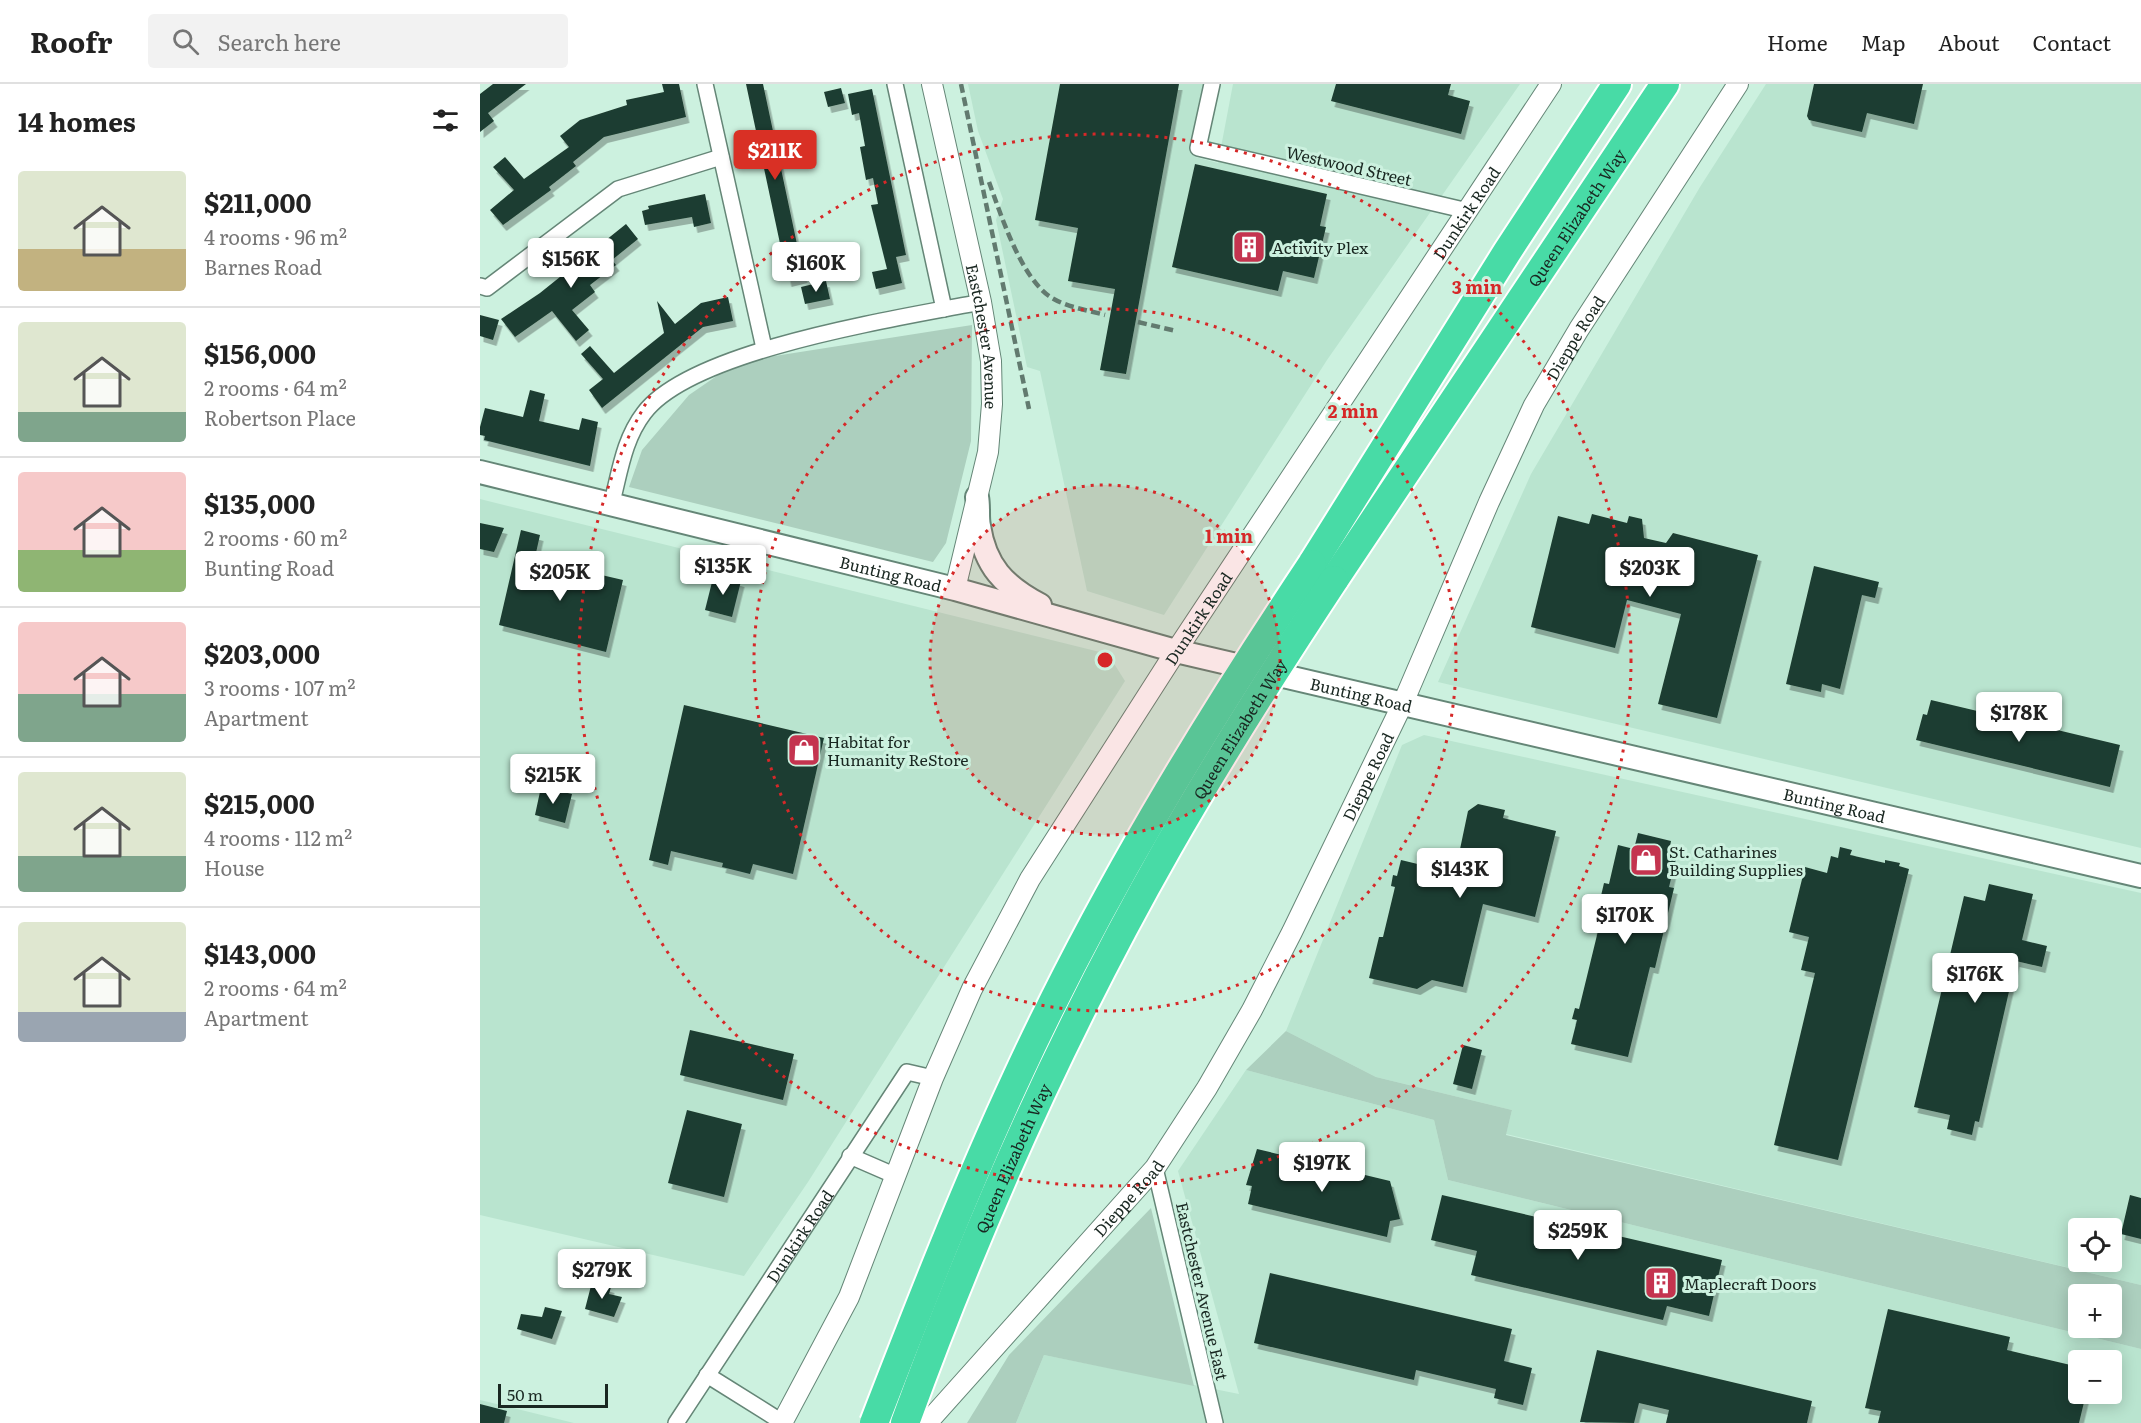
<!DOCTYPE html>
<html lang="en">
<head>
<meta charset="utf-8">
<style>
	:root { --surface:#fff; --page:#f2f2f2; --text:#222; --muted:#767676; --line:#e0e0e0; --accent:#d93025 }
	body { margin:0; font-family:Literata,serif; background:var(--page); color:var(--text); height:100vh; display:flex; flex-direction:column; font-size:22px; white-space:nowrap }
	* { box-sizing:border-box; margin:0 }
	p { font-size:20px; color:var(--muted) }
	.icon { flex:none; width:33px; height:33px; fill:none; stroke:currentColor; stroke-width:2; stroke-linecap:round; stroke-linejoin:round }
	.map { position:relative; flex:1; overflow:hidden }
	.details { display:flex; flex-direction:column; background:var(--surface); width:480px }
	.details>* { flex:none }
	.buttons { position:absolute; left:1588px; top:1134px; display:grid; gap:12px }
	.buttons a { display:grid; place-items:center; width:54px; height:54px; border-radius:6px; background:var(--surface); box-shadow:0 3px 15px #0003; font-size:30px }
	.scale { position:absolute; left:18px; bottom:15px; width:110px; box-sizing:border-box; padding-left:6px; border:3px solid #192721; border-top:0; font-size:16px; line-height:21px; white-space:nowrap; color:#192721; -webkit-text-stroke:4px #ccf1df; paint-order:stroke }
	.price { position:absolute; translate:-50% -51px; padding:0 14px; border-radius:6px; background:#fff; color:#222; font-size:20px; line-height:39px; filter:drop-shadow(0 2px 3px #0008) }
	.price::after { content:''; position:absolute; left:50%; top:36px; width:18px; height:14px; margin-left:-9px; background:inherit; clip-path:polygon(0 0,100% 0,50% 100%) }
	.price.on { background:var(--accent); color:#fff }
	ul { padding:0; list-style:none }
	li { display:flex; align-items:center; gap:18px; height:150px; padding:0 18px }
	li+li { border-top:2px solid var(--line) }
	li span { display:grid; place-items:center; flex:none; width:168px; height:120px; border-radius:6px; color:#555 }
	li>.icon { margin-inline-start:auto }
	span .icon { width:72px; height:72px; fill:#fffc; stroke-width:1 }
	li b { font-size:26px }
	h2 { display:flex; justify-content:space-between; align-items:center; height:72px; padding:0 18px; font-size:26px }
	header { display:flex; align-items:center; gap:36px; box-sizing:border-box; height:84px; padding:0 30px; background:var(--surface); border-bottom:2px solid var(--line) }
	header strong { font-size:28px }
	nav { display:flex; gap:33px; margin-inline-start:auto; font-size:21px }
	.search { width:420px; height:54px; background:var(--page); display:flex; align-items:center; gap:15px; box-sizing:border-box; padding:0 21px; border-radius:6px; color:var(--muted); font-size:22px }
	main { display:flex; flex:1; min-height:0 }
	.map>svg:first-child { display:block }
	.built { fill:#b9e4cf; fill-rule:evenodd }
	.green { fill:#accfbe; fill-rule:evenodd }
	.building { fill:#1e3d30; filter:url(#shadow) }
	.lines { fill:none; stroke-linecap:round; stroke-linejoin:round }
	.minor-casing { stroke:#658677; stroke-width:18 }
	.tertiary-casing { stroke:#658677; stroke-width:22 }
	.secondary-casing { stroke:#658677; stroke-width:26 }
	.motorway-casing { stroke:#fff; stroke-width:32 }
	.minor { stroke:#fff; stroke-width:15 }
	.tertiary { stroke:#fff; stroke-width:20 }
	.secondary { stroke:#fff; stroke-width:22 }
	.motorway { stroke:#48dba6; stroke-width:28 }
	.rail { stroke:#627a6f; stroke-width:4.5; stroke-dasharray:9 4.5; stroke-linecap:butt }
	.motorway-bridge-casing { stroke:#fff; stroke-width:32; stroke-linecap:butt }
	.motorway-bridge { stroke:#48dba6; stroke-width:28 }
	.ring { fill:none; stroke:#d62828; stroke-width:3; stroke-dasharray:3 6 }
	.labels { text-anchor:middle; dominant-baseline:central; stroke-width:6; stroke-linejoin:round; paint-order:stroke }
	.street-label { font-size:16px; fill:#192721; stroke:#ccf1df }
	.poi-label { font-size:16px; fill:#192721; stroke:#ccf1df; text-anchor:start }
	.centre { fill:#d62828; stroke:#ccf1df; stroke-width:3 }
	.ring-label { font-size:18px; text-anchor:middle; font-weight:bold; fill:#d62828; stroke:#ccf1df; stroke-width:6; stroke-linejoin:round; paint-order:stroke }
</style>
</head>
<body>
<header>
<strong>Roofr</strong>
<div class="search"><svg class="icon" aria-label="search" viewBox="0 0 24 24"><circle cx="10" cy="10" r="6"/><path d="M15 15l6 6"/></svg>Search here</div>
<nav><a>Home</a><a>Map</a><a>About</a><a>Contact</a></nav>
</header>
<main>
<section class="details">
<h2>14 homes<svg class="icon" aria-label="filters" viewBox="0 0 24 24"><path d="M4 7h16M4 17h16"/><circle cx="9" cy="7" r="2"/><circle cx="15" cy="17" r="2"/></svg></h2>
<ul>
<li><span style="background:linear-gradient(#dfe7d0 65%,#c2b280 0)"><svg class="icon" aria-label="home" viewBox="0 0 24 24"><path d="M3 11l9-7 9 7M6 9v11h12V9"/></svg></span><div><b>$211,000</b><p>4 rooms · 96 m²</p><p>Barnes Road</p></div></li>
<li><span style="background:linear-gradient(#dfe7d0 75%,#7fa58c 0)"><svg class="icon" aria-label="home" viewBox="0 0 24 24"><path d="M3 11l9-7 9 7M6 9v11h12V9"/></svg></span><div><b>$156,000</b><p>2 rooms · 64 m²</p><p>Robertson Place</p></div></li>
<li><span style="background:linear-gradient(#f6c9c9 65%,#8fb573 0)"><svg class="icon" aria-label="home" viewBox="0 0 24 24"><path d="M3 11l9-7 9 7M6 9v11h12V9"/></svg></span><div><b>$135,000</b><p>2 rooms · 60 m²</p><p>Bunting Road</p></div></li>
<li><span style="background:linear-gradient(#f6c9c9 60%,#7fa58c 0)"><svg class="icon" aria-label="home" viewBox="0 0 24 24"><path d="M3 11l9-7 9 7M6 9v11h12V9"/></svg></span><div><b>$203,000</b><p>3 rooms · 107 m²</p><p>Apartment</p></div></li>
<li><span style="background:linear-gradient(#dfe7d0 70%,#7fa58c 0)"><svg class="icon" aria-label="home" viewBox="0 0 24 24"><path d="M3 11l9-7 9 7M6 9v11h12V9"/></svg></span><div><b>$215,000</b><p>4 rooms · 112 m²</p><p>House</p></div></li>
<li><span style="background:linear-gradient(#dfe7d0 75%,#9aa5b1 0)"><svg class="icon" aria-label="home" viewBox="0 0 24 24"><path d="M3 11l9-7 9 7M6 9v11h12V9"/></svg></span><div><b>$143,000</b><p>2 rooms · 64 m²</p><p>Apartment</p></div></li>
</ul>
</section>
<div class="map">
<svg width="1661" height="1339" viewBox="0 0 1661 1339">
	<defs>
		<filter id="shadow"><feDropShadow dx="3.5" dy="6" stdDeviation="0" flood-color="#0004"/></filter>
	</defs>
	<rect width="100%" height="100%" fill="#ccf1df"/>
	<path class="built" d="M488,0H728L715,73L738,79L753,0H1040L847,276L684,531L607,507L560,287L547,283L516,136L523,115L498,47Z
		M1286,0H1661V764L958,598L1051,390L1220,103Z
		M0,415L628,570L645,597L328,1098L264,1192L0,1131Z
		M944,651L1661,809V1201L1026,1050L1032,1026L896,993L806,947L922,661ZM1599,1144H1632V1178H1599Z
		M766,986L954,1036L968,1096L1661,1265V1339H536L564,1271L759,1310L698,1087ZM1599,1276H1632V1310H1599Z
		M0,1316L94,1339H0Z"/>
	<path class="green" d="M492,241L491,357L466,459L453,478L149,403L162,366L209,311L257,278Z
		M806,947L896,993L1032,1026L1026,1051L1661,1201V1265L968,1096L954,1036L766,986ZM1599,1210H1632V1244H1599Z
		M671,1124L714,1302L564,1271L536,1339H487L529,1271Z"/>
	<path class="building" d="M13,0H46L8,29L14,37L0,48V10Z
		M182,0H199L206,33L124,53L93,78L96,82L69,103L71,106L23,141L10,126L34,106L13,83L25,73L44,95L89,63L80,52L100,36L147,21L146,16L184,8Z
		M266,0H283L324,193L308,197Z
		M580,0H699L646,290L620,286L635,205L588,197L598,144L555,136Z
		M856,0H971L968,11L990,17L981,50L851,17Z
		M1334,0H1443L1434,40L1387,29L1382,48L1329,36L1327,32Z
		M361,4L365,19L348,23L344,8Z
		M392,5L426,171L416,173L422,199L396,205L392,188L407,185L391,121L398,120L393,94L386,96L380,63L385,62L379,29L372,31L368,10Z
		M715,80L847,110L840,142L846,143L834,194L803,187L798,207L692,183Z
		M225,110L231,139L214,143L212,133L165,141L162,127L169,125L168,122Z
		M146,140L158,155L132,176L136,181L110,201L115,208L92,226L109,246L96,257L72,227L35,253L21,235L60,209Z
		M346,197L350,215L325,220L321,203Z
		M248,213L253,237L223,243L122,324L109,306L123,295L101,270L110,262L134,289L184,249L177,217L195,240L221,219Z
		M0,231L19,236L13,256L0,252Z
		M50,306L65,310L59,337L99,346L102,334L118,338L110,382L4,356L5,352L0,351V343L5,324L43,333Z
		M1112,430L1147,439L1149,432L1162,435L1164,454L1186,459L1193,449L1278,471L1237,634L1178,620L1201,530L1147,516L1135,564L1051,543L1078,432L1109,440Z
		M0,439L24,444L14,468L0,465Z
		M41,446L60,451L51,491L83,499L87,483L143,496L126,568L19,541Z
		M1334,482L1399,498L1395,514L1382,511L1360,605L1342,600L1341,608L1306,600Z
		M234,490L261,497L252,533L225,526Z
		M1451,616L1640,661L1630,703L1436,656L1443,630L1447,631Z
		M204,621L344,654L313,790L273,780L270,790L242,783L243,779L191,767L188,781L169,776Z
		M61,703L92,710L85,739L55,731Z
		M998,720L1025,726L1023,734L1076,747L1055,833L1003,820L983,903L952,896L937,905L889,894L899,853H903L915,803L911,802L913,791L917,792L921,776L975,789L988,727Z
		M1158,749L1191,757L1188,773L1196,775L1189,803L1194,804L1175,884L1170,883L1148,973L1091,960L1097,936L1092,935L1095,924L1099,925L1118,847L1113,846L1124,799L1129,800L1138,761L1154,765Z
		M1360,763L1372,766L1370,771L1405,779V776L1420,779L1419,782L1429,785L1358,1076L1294,1061L1335,889L1321,886L1329,853L1309,848L1325,783L1347,789L1351,772L1358,774Z
		M1509,800L1553,810L1542,856L1567,862L1562,883L1536,877L1499,1038L1495,1037L1492,1051L1467,1045L1470,1031L1434,1023L1484,812L1505,817Z
		M210,946L314,970L303,1016L200,991Z
		M983,961L1002,966L992,1005L973,1000Z
		M207,1026L262,1040L244,1113L188,1099Z
		M777,1065L910,1097L920,1135L910,1137L907,1153L768,1120L772,1102L766,1101Z
		M962,1111L1242,1176L1229,1232L1187,1222L1183,1236L991,1191L997,1167L951,1156Z
		M1650,1111L1661,1114V1155L1641,1150Z
		M790,1189L1032,1245L1024,1277L1052,1284L1043,1321L1014,1314L1016,1305L936,1286L934,1296L774,1259Z
		M112,1198L131,1203L129,1210L142,1213L134,1233L105,1225Z
		M65,1223L82,1227L72,1255L37,1245L41,1230L62,1233Z
		M1408,1225L1530,1253L1527,1266L1599,1283V1310H1606L1599,1339H1398L1401,1327L1385,1324Z
		M1117,1266L1332,1317L1327,1339H1186L1189,1326L1159,1319L1154,1339L1100,1338Z
		M0,1320L27,1327L24,1339H0Z"/>
	<g class="lines">
		<g class="minor-casing">
			<g id="minor">
				<path d="M225,0L284,264"/>
				<path d="M415,0L464,225"/>
				<path d="M732,0L718,64L988,127"/>
				<path d="M0,202L7,204L138,105L241,73"/>
				<path d="M132,418C140,387 144,355 164,329C212,265 421,234 501,218"/>
				<path d="M370,1072L416,1092"/>
				<path d="M675,1084L735,1339"/>
				<path d="M227,1291L302,1338"/>
				<path id="s1" d="M196,1339L427,988L453,994"/>
			</g>
		</g>
		<g class="tertiary-casing">
			<g id="tertiary">
				<path id="s2" d="M452,0L501,218L511,277L512,320L508,368L475,505"/>
				<path id="s3" d="M302,1339L369,1213L453,994L492,905L550,795L696,567L1071,0"/>
				<path id="s4" d="M447,1339L675,1084L727,1004L772,926L812,848L923,619L1009,418L1054,321L1099,245L1258,0"/>
			</g>
		</g>
		<g class="secondary-casing">
			<g id="secondary">
				<path id="s5" d="M0,388L475,505L696,567L1661,792"/>
				<path d="M497,413C499,423 497,433 499,442C505,482 524,502 560,521"/>
			</g>
		</g>
		<g class="motorway-casing">
			<g id="motorway">
				<path d="M832,480L1027,168L1137,0"/>
				<path id="s6" d="M854,496L1185,0"/>
			</g>
		</g>
		<use href="#minor" class="minor"/>
		<use href="#tertiary" class="tertiary"/>
		<use href="#secondary" class="secondary"/>
		<use href="#motorway" class="motorway"/>
		<path class="rail" d="M481,0L549,325
			M509,98C521,131 540,191 569,212C585,223 607,226 625,231
			M658,238L696,247"/>
		<g class="motorway-bridge-casing">
			<g id="motorway-bridge">
				<path d="M394,1339C439,1223 484,1107 537,993C620,813 722,645 832,480"/>
				<path id="s7" d="M425,1339C497,1141 584,946 688,763C740,672 796,584 854,496"/>
			</g>
		</g>
		<use href="#motorway-bridge" class="motorway-bridge"/>
	</g>
	<circle cx="625" cy="576" r="175" fill="#d62828" fill-opacity=".12"/>
	<g class="ring">
		<circle cx="625" cy="576" r="175"/>
		<circle cx="625" cy="576" r="351"/>
		<circle cx="625" cy="576" r="526"/>
	</g>
	<defs>
		<g id="building-square" transform="scale(1.725)"><rect x="-9" y="-9" width="18" height="18" rx="4" fill="#c4344f" stroke="#ccf1df"/><path d="M-4-6H4V6H1V3H-1V6H-4ZM-2.5-4.3h1.7v1.8h-1.7ZM.8-4.3h1.7v1.8H.8ZM-2.5-1h1.7V.8h-1.7ZM.8-1h1.7V.8H.8Z" fill="#fff"/></g>
		<g id="shop-square" transform="scale(1.725)"><rect x="-9" y="-9" width="18" height="18" rx="4" fill="#c4344f" stroke="#ccf1df"/><path d="M-5-2.5h2.3a2.7 3.5 0 0 1 5.4 0H5L5.5 6h-11ZM-1.5-2.5h3a1.5 2.3 0 0 0-3 0Z" fill="#fff"/></g>
	</defs>
	<g fill-rule="evenodd">
		<use href="#building-square" x="769" y="163"/>
		<use href="#shop-square" x="324" y="666"/>
		<use href="#shop-square" x="1166" y="776"/>
		<use href="#building-square" x="1181" y="1199"/>
	</g>
	<g class="labels">
		<g class="street-label">
			<text transform="translate(869 81) rotate(13)">Westwood Street</text>
			<text stroke="none"><textPath href="#s3" startOffset="1395">Dunkirk Road</textPath></text>
			<text stroke="none"><textPath href="#s6" startOffset="436">Queen Elizabeth Way</textPath></text>
			<text stroke="none"><textPath href="#s2" startOffset="258">Eastchester Avenue</textPath></text>
			<text stroke="none"><textPath href="#s4" startOffset="1274">Dieppe Road</textPath></text>
			<text stroke="none"><textPath href="#s5" startOffset="423">Bunting Road</textPath></text>
			<text stroke="none"><textPath href="#s3" startOffset="909">Dunkirk Road</textPath></text>
			<text stroke="none"><textPath href="#s5" startOffset="909">Bunting Road</textPath></text>
			<text stroke="none"><textPath href="#s7" startOffset="772">Queen Elizabeth Way</textPath></text>
			<text stroke="none"><textPath href="#s4" startOffset="788">Dieppe Road</textPath></text>
			<text stroke="none"><textPath href="#s5" startOffset="1395">Bunting Road</textPath></text>
			<text stroke="none"><textPath href="#s7" startOffset="286">Queen Elizabeth Way</textPath></text>
			<text stroke="none"><textPath href="#s4" startOffset="302">Dieppe Road</textPath></text>
			<text stroke="none"><textPath href="#s1" startOffset="224">Dunkirk Road</textPath></text>
			<text transform="translate(723 1207) rotate(77)">Eastchester Avenue East</text>
		</g>
		<g class="poi-label">
			<text x="792" y="163">Activity Plex</text>
			<text x="347" y="657">Habitat for<tspan x="347" dy="18">Humanity ReStore</tspan></text>
			<text x="1189" y="767">St. Catharines<tspan x="1189" dy="18">Building Supplies</tspan></text>
			<text x="1204" y="1199">Maplecraft Doors</text>
		</g>
	</g>
	<circle cx="625" cy="576" r="9" class="centre"/>
	<g class="ring-label">
		<text x="997" y="210">3 min</text>
		<text x="873" y="334">2 min</text>
		<text x="749" y="459">1 min</text>
	</g>
</svg>
<div class="buttons">
<a><svg class="icon" aria-label="locate" viewBox="0 0 24 24"><circle cx="12" cy="12" r="6"/><path d="M12 2v4M12 18v4M2 12h4M18 12h4"/></svg></a>
<a>+</a>
<a>−</a>
</div>
<div class="scale">50 m</div>
<b class="price on" style="left:295px;top:97px">$211K</b>
<b class="price" style="left:91px;top:205px">$156K</b>
<b class="price" style="left:336px;top:209px">$160K</b>
<b class="price" style="left:243px;top:512px">$135K</b>
<b class="price" style="left:1170px;top:514px">$203K</b>
<b class="price" style="left:80px;top:518px">$205K</b>
<b class="price" style="left:1539px;top:659px">$178K</b>
<b class="price" style="left:73px;top:721px">$215K</b>
<b class="price" style="left:980px;top:815px">$143K</b>
<b class="price" style="left:1145px;top:861px">$170K</b>
<b class="price" style="left:1495px;top:920px">$176K</b>
<b class="price" style="left:842px;top:1109px">$197K</b>
<b class="price" style="left:1098px;top:1177px">$259K</b>
<b class="price" style="left:122px;top:1216px">$279K</b>
</div>
</main>
</body>
</html>
